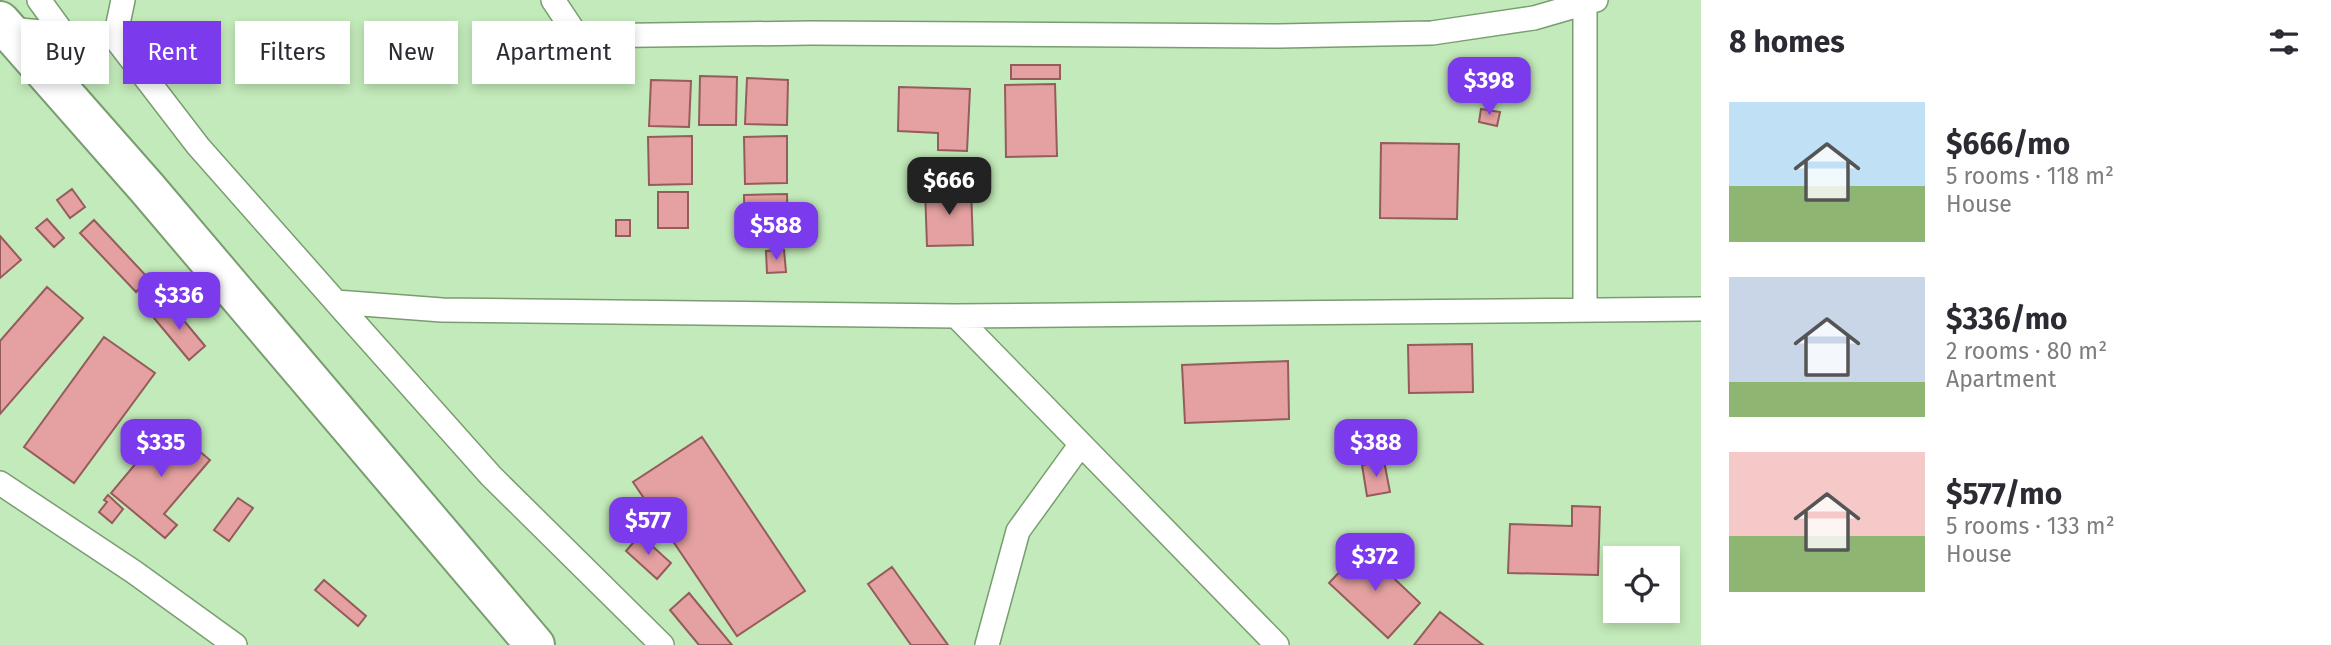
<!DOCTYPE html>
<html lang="en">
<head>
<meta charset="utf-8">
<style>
	:root { --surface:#fff; --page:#f7f7f7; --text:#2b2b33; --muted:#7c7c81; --accent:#7c3aed }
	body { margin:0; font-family:"Fira Sans",sans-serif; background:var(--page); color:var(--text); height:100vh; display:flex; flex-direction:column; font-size:26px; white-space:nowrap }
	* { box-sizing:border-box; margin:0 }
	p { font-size:23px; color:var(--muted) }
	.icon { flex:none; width:38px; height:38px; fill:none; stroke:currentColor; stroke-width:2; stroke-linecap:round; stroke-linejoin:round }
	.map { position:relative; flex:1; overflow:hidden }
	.details { display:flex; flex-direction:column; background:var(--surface); width:630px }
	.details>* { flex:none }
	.top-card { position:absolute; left:21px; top:21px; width:665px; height:63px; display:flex; gap:14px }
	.tools { position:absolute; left:1603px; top:546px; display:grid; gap:14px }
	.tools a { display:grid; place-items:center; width:77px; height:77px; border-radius:0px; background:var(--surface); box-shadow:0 4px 10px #0003; font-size:35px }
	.price { position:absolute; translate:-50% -60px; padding:0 16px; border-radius:14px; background:var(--accent); color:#fff; font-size:23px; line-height:46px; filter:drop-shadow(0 2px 4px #0008) }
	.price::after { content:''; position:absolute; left:50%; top:42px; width:21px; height:16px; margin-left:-10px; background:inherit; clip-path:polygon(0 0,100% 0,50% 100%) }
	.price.current { background:#222; color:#fff }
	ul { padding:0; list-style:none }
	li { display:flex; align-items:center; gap:21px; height:175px; padding:0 28px }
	li span { display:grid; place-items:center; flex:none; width:196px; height:140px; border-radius:0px; color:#555 }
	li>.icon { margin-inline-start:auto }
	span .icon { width:84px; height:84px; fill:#fffc; stroke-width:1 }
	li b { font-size:30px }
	h2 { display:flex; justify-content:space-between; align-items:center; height:84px; padding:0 28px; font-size:30px }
	.pill { padding:0 24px; border-radius:0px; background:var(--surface); box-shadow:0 4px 10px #0003; font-size:24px; line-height:63px }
	.pill.current { background:var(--accent); color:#fff }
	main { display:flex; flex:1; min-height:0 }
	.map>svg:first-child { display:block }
	.building { fill:#e5a1a1; stroke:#955c5c; stroke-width:2 }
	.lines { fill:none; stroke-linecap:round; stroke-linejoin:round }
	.street-casing { stroke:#799d70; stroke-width:26 }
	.highway-casing { stroke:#799d70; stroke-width:42 }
	.street { stroke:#fff; stroke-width:23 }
	.highway { stroke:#fff; stroke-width:38 }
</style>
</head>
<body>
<main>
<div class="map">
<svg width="1701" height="645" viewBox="0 0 1701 645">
	<rect width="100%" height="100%" fill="#c3eaba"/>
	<path class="building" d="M1011,65H1060V79H1011Z
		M700,76L737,77L736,125H699Z
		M747,78L788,80L787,125L745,124Z
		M651,80L691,81L689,127L649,126Z
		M1055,84L1057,156L1006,157L1005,85Z
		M899,87L970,89L967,151L938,150V133L898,131Z
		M1481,109L1500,112L1497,126L1479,122Z
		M692,136V184L649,185L648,137Z
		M787,136V183L745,184L744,137Z
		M1381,143L1459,144L1457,219L1380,218Z
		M971,188L973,245L927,246L925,189Z
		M72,189L85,207L70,218L57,200Z
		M658,192H688V228H658Z
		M787,194L788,243L745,244L744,195Z
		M47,219L64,238L54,247L36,228Z
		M94,220L149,279L136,292L80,233Z
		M616,220H630V236H616Z
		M0,236L21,260L0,278Z
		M784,250L786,272L767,273L766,251Z
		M47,287L83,318L0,414V341Z
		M170,304L205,346L189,360L154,318Z
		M104,337L155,373L74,483L24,447Z
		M1472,344L1473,392L1409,393L1408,345Z
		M1288,361L1289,419L1185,423L1182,365Z
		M168,425L210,460L164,514L177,525L165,538L111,493Z
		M702,437L805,591L737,636L633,482Z
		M1384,461L1390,492L1367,496L1362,465Z
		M108,495L123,509L112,523L99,512L107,502L104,500Z
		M238,498L253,508L229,541L214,530Z
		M1572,506L1600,507L1598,575L1508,573L1510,524L1572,526Z
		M640,535L671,563L657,579L626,551Z
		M1362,548L1420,603L1388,638L1329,583Z
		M892,567L948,645H911L868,584Z
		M324,580L366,616L358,626L315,590Z
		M689,593L732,645H699L670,610Z
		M1440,612L1483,645H1414Z"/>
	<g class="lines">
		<g class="street-casing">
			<path id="street" d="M39,0L63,33
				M553,0L577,36L812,33L1279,36L1432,33L1534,18L1596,0
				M7,29L115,38L198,146L336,302L442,310L956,316L1701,309
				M115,38L123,0
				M336,302L491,476L662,645
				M1585,310V0
				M956,316L1277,645
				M0,483L134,572L235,645
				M987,645L1018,531L1081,444"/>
		</g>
		<g class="highway-casing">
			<path id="highway" d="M0,21L147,188L535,645"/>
		</g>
		<use href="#street" class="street"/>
		<use href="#highway" class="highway"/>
	</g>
</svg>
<div class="tools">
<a><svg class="icon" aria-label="locate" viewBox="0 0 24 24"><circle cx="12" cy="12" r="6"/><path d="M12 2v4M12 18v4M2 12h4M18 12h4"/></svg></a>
</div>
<b class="price" style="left:1489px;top:117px">$398</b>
<b class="price current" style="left:949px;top:217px">$666</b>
<b class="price" style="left:776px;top:262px">$588</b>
<b class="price" style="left:179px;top:332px">$336</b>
<b class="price" style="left:161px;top:479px">$335</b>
<b class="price" style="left:1376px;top:479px">$388</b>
<b class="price" style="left:648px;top:557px">$577</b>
<b class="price" style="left:1375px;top:593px">$372</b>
<div class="top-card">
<a class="pill">Buy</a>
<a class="pill current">Rent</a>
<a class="pill">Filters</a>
<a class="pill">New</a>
<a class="pill">Apartment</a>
</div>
</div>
<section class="details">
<h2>8 homes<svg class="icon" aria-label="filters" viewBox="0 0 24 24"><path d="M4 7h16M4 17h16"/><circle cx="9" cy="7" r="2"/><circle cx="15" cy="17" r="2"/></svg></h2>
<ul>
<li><span style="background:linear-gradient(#bfe0f5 60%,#8fb573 0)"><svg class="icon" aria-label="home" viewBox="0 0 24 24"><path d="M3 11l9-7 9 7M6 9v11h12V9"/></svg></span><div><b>$666/mo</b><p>5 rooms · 118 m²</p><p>House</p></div></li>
<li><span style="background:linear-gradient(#c9d6e8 75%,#8fb573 0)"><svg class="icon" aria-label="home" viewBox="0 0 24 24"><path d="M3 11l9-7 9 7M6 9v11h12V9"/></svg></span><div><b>$336/mo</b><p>2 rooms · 80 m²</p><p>Apartment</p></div></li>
<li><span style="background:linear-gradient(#f6c9c9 60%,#8fb573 0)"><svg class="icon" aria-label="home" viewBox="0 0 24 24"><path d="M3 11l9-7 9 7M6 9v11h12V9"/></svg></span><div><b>$577/mo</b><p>5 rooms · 133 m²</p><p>House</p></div></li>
</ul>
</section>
</main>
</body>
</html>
